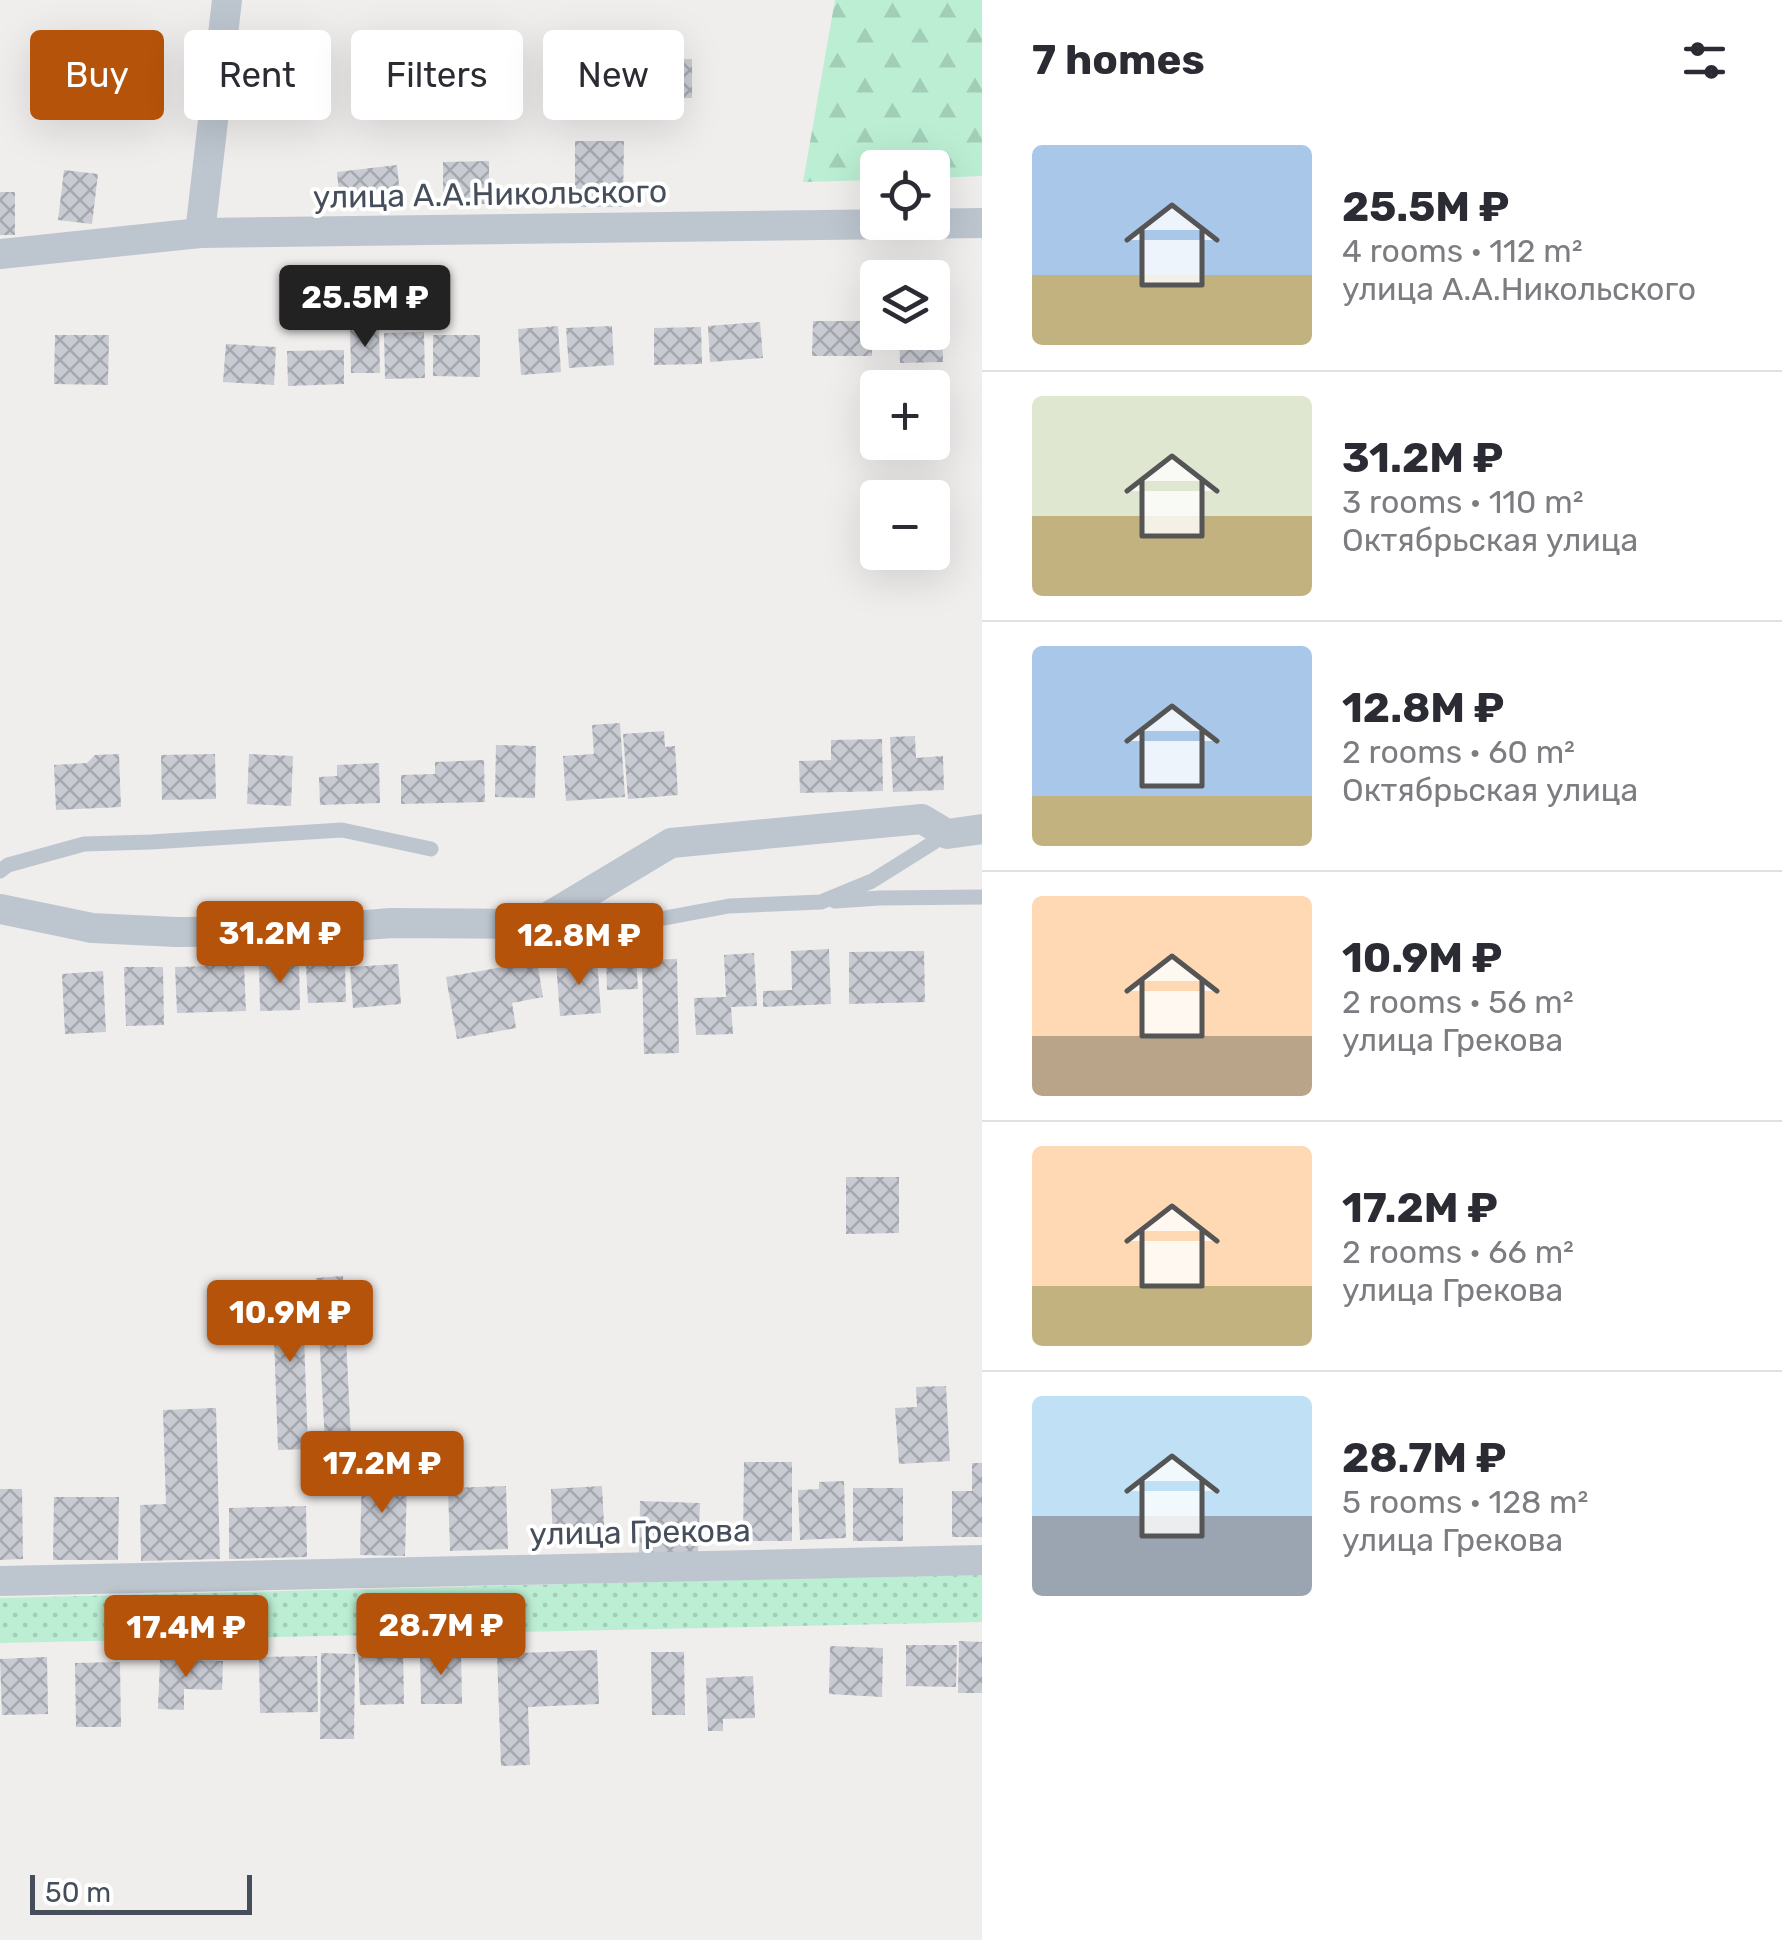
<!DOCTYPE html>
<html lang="en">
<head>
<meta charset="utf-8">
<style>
	:root { --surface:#fff; --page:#f7f7f7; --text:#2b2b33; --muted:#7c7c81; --line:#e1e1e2; --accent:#b45309 }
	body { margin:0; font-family:Rubik,sans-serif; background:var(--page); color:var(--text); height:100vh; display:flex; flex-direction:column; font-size:38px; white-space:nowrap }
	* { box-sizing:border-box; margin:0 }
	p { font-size:32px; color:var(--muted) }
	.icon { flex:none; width:55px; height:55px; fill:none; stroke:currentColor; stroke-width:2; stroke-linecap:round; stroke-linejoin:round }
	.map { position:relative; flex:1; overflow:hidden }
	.sheet { display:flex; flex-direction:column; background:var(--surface); width:800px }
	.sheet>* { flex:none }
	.guide { position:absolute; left:30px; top:30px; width:800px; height:90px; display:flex; gap:20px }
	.fabs { position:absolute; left:860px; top:150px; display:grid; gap:20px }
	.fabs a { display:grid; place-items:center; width:90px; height:90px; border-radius:10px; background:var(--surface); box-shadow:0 10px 40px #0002; font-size:50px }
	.scale { position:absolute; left:30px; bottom:25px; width:222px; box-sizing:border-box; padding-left:10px; border:5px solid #454e5a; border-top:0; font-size:28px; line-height:35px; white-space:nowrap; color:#454e5a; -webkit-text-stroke:8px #fff; paint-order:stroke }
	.price { position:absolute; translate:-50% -85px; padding:0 22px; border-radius:10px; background:var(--accent); color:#fff; font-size:32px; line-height:65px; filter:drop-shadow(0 2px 5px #0008) }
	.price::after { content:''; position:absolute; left:50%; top:60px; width:30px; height:22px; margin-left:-15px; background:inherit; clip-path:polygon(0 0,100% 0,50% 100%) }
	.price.active { background:#222; color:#fff }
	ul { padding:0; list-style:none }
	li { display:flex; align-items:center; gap:30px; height:250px; padding:0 50px }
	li+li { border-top:2px solid var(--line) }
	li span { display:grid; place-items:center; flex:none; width:280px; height:200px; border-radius:10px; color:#555 }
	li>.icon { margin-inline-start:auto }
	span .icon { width:120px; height:120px; fill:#fffc; stroke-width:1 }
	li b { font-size:42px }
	h2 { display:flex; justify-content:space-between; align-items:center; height:120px; padding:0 50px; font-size:42px }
	.tag { padding:0 35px; border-radius:10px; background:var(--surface); box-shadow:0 10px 40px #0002; font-size:35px; line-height:90px }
	.tag.active { background:var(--accent); color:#fff }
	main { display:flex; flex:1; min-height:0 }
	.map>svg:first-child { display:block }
	.grass { fill:url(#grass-dots) }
	.forest { fill:url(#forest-firs) }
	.building { fill:url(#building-cross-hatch) }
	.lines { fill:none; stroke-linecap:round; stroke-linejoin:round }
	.service { stroke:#bdc6cf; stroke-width:15 }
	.minor { stroke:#bdc6cf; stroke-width:30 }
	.labels { text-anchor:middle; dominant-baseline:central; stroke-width:8; stroke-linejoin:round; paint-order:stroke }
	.street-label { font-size:32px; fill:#454e5a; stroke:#fff }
</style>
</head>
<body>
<main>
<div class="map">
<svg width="982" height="1940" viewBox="0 0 982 1940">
	<defs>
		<pattern id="grass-dots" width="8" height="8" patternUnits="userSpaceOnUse" patternTransform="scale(2.5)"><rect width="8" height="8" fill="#bbeed3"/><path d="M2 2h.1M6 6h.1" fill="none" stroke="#a2ceb7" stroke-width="1.8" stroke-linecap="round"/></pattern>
		<pattern id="forest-firs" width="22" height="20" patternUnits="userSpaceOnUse" patternTransform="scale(2.5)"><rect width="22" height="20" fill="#bbeed3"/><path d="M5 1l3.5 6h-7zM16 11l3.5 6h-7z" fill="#a2ceb7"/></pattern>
		<pattern id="building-cross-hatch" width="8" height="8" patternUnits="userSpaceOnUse" patternTransform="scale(2.5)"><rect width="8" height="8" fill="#c9cbd3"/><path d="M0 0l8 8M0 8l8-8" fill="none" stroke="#a5a7ae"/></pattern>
	</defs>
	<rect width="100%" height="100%" fill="#f0eded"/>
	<path class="grass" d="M982,1574V1622L0,1643V1598Z"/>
	<path class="forest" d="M835,0H982V176L933,178L932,168H878L877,180L803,182Z"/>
	<path class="building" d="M692,59V98L633,99V60Z
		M575,141H624L623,207H575Z
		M489,161V204H443V162Z
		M397,165L401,204L341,211L337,172Z
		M64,170L98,174L92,224L58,220Z
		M0,192H15V235H0Z
		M932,319H942L943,362L900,363L899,332H932Z
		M813,321H872V356H812Z
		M760,322L763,358L710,362L708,326Z
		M558,326L561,372L521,375L518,329Z
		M612,326L614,365L569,368L566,328Z
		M350,327H379L380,373H351Z
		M701,327L702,364L654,365V328Z
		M424,332L425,378L385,379L384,333Z
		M55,335H109L108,385L54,384Z
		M433,335H480V377L433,376Z
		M226,344L276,347L274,385L223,382Z
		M344,350V384L288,386L287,351Z
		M620,723L625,797L566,801L563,756L594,754L592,725Z
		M664,731L665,747L675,746L678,795L628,799L623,734Z
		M915,736L916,758L943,756L944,790L893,792L890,737Z
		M882,739L883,791L800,793L799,761L831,760V740Z
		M496,745L536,746L535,798L495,797Z
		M119,754L121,807L56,810L54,765L87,763L95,755Z
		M215,754L216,799L162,800L161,755Z
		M249,754L293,756L291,806L247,804Z
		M484,760L485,802L401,804V775L435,774V762Z
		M379,763L380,803L320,805L319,777L337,776V765Z
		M829,949L831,1004L763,1007V991L792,990L791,951Z
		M924,951L925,1002L849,1004V952Z
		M754,953L757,1006L731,1007L733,1034L696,1035L694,998L726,997L724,955Z
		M636,956L638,989L607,990L606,957Z
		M597,959L601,1013L560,1016L556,962Z
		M677,959L679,1053L644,1054L642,960Z
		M537,961L543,997L512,1003L516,1028L457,1039L446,977Z
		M299,962L300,1010L260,1011L259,963Z
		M398,964L401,1004L353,1008L350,967Z
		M244,965L246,1011L177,1013L175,967Z
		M345,965L346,1002L308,1003L306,966Z
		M124,967H163L164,1025L126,1026Z
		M103,971L106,1032L65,1034L62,974Z
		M846,1177H899V1233L846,1234Z
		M343,1276L351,1441L325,1442L316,1278Z
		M302,1280L308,1449L278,1450L272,1282Z
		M946,1386L950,1461L899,1464L895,1408L917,1407L916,1387Z
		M216,1408L220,1559L141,1561L140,1505L166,1504L163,1410Z
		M744,1462H792V1541H743Z
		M972,1463H982V1537H952V1491H972Z
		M362,1467H381V1484H407L405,1556L360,1555Z
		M844,1481L846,1538L800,1540L798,1490L819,1489V1482Z
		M506,1486L508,1549L450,1551L448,1488Z
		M602,1486L605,1543L553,1545L551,1489Z
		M853,1488H903V1541H853Z
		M0,1489H22L23,1559L0,1560Z
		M54,1497H119L118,1560H53Z
		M640,1501L700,1503L698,1554L639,1553Z
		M306,1506L307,1557L229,1559V1508Z
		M959,1641L982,1642V1693H958Z
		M906,1645H957L956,1687L906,1686Z
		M830,1646L883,1648L882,1697L829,1694Z
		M358,1649H403L404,1704L360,1705Z
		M597,1650L599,1704L528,1707L530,1765L501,1766L497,1654Z
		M461,1652L462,1704H421L420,1653Z
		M651,1652H684L685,1715H652Z
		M321,1653L355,1654L354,1739H320Z
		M317,1656L318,1712L260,1713L259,1657Z
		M47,1657L48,1714L2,1715L0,1659Z
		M160,1659L223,1661L222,1690L184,1689V1710L158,1709Z
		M120,1662L121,1727H76L75,1663Z
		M753,1676L755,1718L723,1719V1731H708L706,1678Z"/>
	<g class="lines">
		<path class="service" d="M0,871L8,865L84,844L151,842L342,830L431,849
			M835,901L880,898L982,897
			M545,924L611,928L729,906L821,902L872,881L947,834"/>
		<path class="minor" d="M200,233L227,0
			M0,254L200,233L982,223
			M0,909L92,928L176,932L293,931L391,923L536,924L671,843L922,819L947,834L982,829
			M0,1581L982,1560"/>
	</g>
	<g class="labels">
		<g class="street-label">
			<text transform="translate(490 194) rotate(-1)">улица А.А.Никольского</text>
			<text transform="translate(640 1532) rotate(-1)">улица Грекова</text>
		</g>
	</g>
</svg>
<div class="fabs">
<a><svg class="icon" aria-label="locate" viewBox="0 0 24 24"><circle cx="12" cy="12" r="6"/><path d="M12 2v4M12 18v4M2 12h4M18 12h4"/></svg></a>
<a><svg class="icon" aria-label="layers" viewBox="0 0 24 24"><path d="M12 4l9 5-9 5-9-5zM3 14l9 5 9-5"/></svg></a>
<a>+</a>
<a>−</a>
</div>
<div class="scale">50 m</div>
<b class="price active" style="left:365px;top:350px">25.5M ₽</b>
<b class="price" style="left:280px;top:986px">31.2M ₽</b>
<b class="price" style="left:579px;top:988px">12.8M ₽</b>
<b class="price" style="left:290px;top:1365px">10.9M ₽</b>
<b class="price" style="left:382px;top:1516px">17.2M ₽</b>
<b class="price" style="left:441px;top:1678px">28.7M ₽</b>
<b class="price" style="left:186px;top:1680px">17.4M ₽</b>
<div class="guide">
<a class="tag active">Buy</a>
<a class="tag">Rent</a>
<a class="tag">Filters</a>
<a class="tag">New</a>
</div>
</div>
<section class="sheet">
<h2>7 homes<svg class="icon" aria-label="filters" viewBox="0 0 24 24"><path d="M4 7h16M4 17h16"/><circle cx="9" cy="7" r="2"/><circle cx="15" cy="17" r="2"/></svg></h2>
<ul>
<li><span style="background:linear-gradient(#a9c7e8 65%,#c2b280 0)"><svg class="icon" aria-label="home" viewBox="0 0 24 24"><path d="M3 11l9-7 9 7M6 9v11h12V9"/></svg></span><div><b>25.5M ₽</b><p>4 rooms · 112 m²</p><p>улица А.А.Никольского</p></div></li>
<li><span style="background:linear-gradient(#dfe7d0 60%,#c2b280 0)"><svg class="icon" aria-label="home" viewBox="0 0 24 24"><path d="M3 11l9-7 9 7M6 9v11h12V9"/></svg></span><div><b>31.2M ₽</b><p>3 rooms · 110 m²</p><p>Октябрьская улица</p></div></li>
<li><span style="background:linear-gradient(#a9c7e8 75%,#c2b280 0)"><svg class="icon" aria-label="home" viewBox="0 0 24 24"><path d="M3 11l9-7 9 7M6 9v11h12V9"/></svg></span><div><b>12.8M ₽</b><p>2 rooms · 60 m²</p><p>Октябрьская улица</p></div></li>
<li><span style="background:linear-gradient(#ffd9b3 70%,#b9a48a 0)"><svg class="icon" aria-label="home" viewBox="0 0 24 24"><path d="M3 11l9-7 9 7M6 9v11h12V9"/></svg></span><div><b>10.9M ₽</b><p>2 rooms · 56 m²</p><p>улица Грекова</p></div></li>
<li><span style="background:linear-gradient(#ffd9b3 70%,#c2b280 0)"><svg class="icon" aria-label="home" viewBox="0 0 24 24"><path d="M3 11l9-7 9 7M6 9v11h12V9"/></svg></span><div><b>17.2M ₽</b><p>2 rooms · 66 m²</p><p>улица Грекова</p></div></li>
<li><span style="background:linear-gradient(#bfe0f5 60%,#9aa5b1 0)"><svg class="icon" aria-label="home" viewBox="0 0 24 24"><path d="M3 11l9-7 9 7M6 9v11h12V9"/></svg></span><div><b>28.7M ₽</b><p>5 rooms · 128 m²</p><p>улица Грекова</p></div></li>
</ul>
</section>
</main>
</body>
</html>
